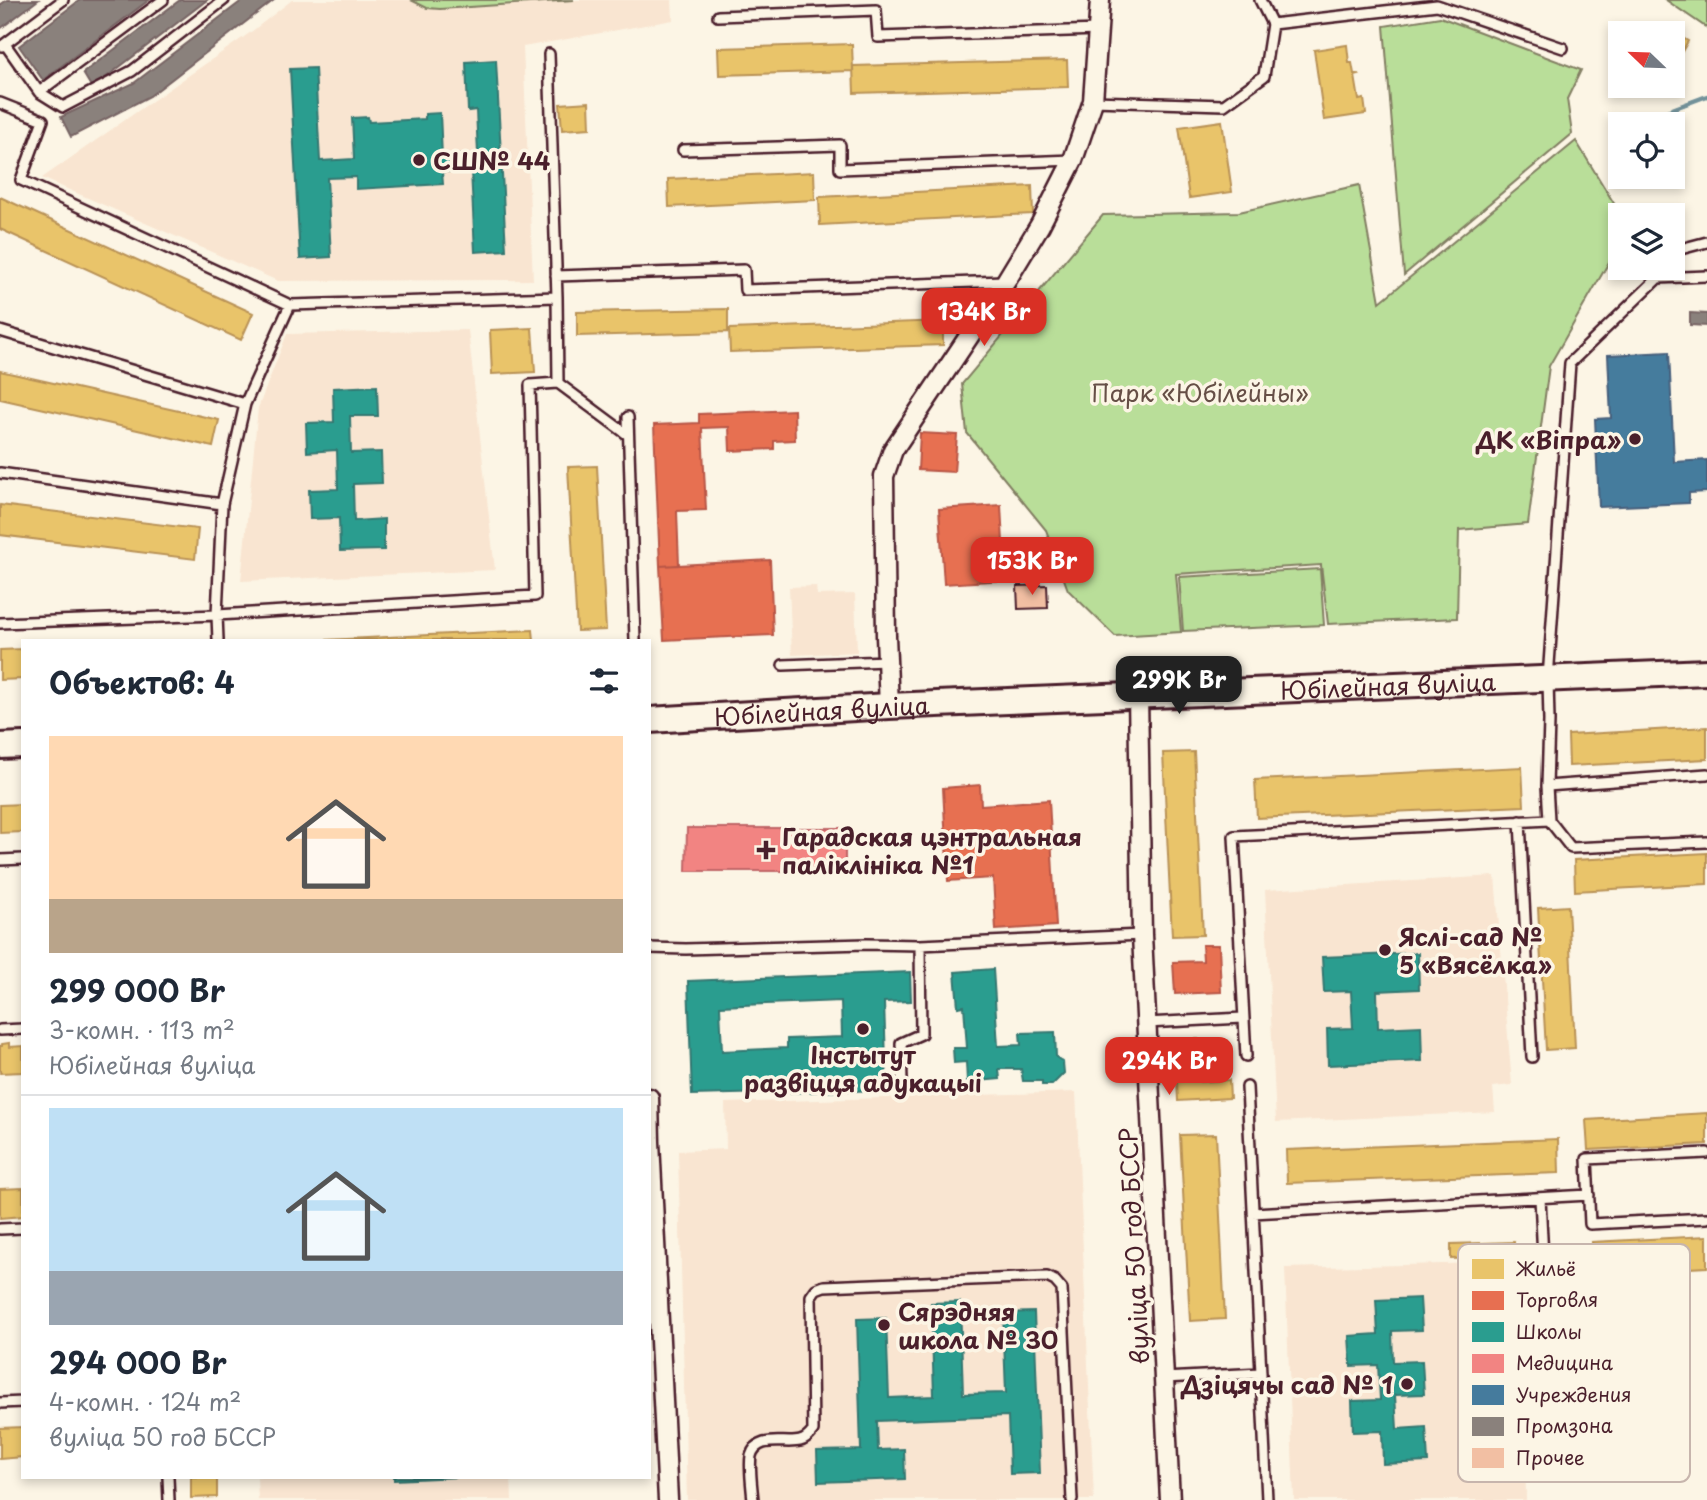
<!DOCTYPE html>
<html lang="ru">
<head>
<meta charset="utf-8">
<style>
	:root { --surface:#fff; --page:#f6f6f7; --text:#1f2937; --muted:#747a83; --line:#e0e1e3; --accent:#d93025 }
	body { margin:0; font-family:"Playpen Sans",sans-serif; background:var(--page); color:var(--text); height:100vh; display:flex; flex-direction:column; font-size:26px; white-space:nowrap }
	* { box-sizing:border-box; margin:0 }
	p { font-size:23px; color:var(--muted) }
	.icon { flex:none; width:38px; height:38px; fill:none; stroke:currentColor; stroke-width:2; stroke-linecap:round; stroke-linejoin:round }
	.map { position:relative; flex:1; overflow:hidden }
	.sheet { position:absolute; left:21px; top:639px; width:630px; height:840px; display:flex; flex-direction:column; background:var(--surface); border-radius:0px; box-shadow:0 4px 10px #0003 }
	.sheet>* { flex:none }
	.needle { width:46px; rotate:293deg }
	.buttons { position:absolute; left:1608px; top:21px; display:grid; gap:14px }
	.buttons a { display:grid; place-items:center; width:77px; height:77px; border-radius:0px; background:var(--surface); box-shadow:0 4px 10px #0003; font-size:35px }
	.price { position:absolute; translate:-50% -60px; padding:0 16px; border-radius:14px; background:var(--accent); color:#fff; font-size:23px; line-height:46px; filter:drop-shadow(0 2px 4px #0008) }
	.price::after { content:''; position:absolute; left:50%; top:42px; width:21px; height:16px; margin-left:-10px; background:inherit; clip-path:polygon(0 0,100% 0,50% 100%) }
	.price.current { background:#222; color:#fff }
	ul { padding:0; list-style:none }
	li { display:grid; align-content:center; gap:14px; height:371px; padding:0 28px }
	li+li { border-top:2px solid var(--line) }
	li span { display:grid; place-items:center; height:217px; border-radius:0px; color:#555 }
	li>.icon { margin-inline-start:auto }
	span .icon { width:126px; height:126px; fill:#fffc; stroke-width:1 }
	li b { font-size:30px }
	h2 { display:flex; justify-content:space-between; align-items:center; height:84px; padding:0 28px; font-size:30px }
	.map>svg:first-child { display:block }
	.built { fill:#f9e5d1 }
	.green { fill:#b9de99; stroke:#827e62; stroke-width:2 }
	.homes { fill:#e9c46a; stroke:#b99257; stroke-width:2 }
	.shops { fill:#e76f51; stroke:#b85746; stroke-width:2 }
	.schools { fill:#2a9d8f; stroke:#347771; stroke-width:2; fill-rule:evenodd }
	.health { fill:#f28482; stroke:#c06668; stroke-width:2 }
	.public { fill:#457b9d; stroke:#465f7b; stroke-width:2 }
	.industry { fill:#8a817c; stroke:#776464; stroke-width:2 }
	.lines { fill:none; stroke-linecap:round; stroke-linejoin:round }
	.stream { stroke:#73929a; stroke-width:4.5 }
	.building { fill:#f2bfa3; stroke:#4a1f2b; stroke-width:2 }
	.lane-casing { stroke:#4a1f2b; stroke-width:14 }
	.street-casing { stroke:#4a1f2b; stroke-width:23 }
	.secondary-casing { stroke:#4a1f2b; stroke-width:30 }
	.lane { stroke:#fcf5e5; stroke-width:9 }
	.street { stroke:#fcf5e5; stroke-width:18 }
	.secondary { stroke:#fcf5e5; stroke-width:24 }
	.poi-dot { fill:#4a1f2b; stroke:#fcf5e5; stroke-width:2.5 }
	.labels { text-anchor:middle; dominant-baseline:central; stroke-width:7; stroke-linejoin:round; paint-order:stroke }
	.poi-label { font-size:24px; font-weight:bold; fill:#4a1f2b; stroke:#fcf5e5; text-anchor:start }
	.park-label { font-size:24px; fill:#664f46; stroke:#fcf5e5 }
	.street-label { font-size:24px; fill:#4a1f2b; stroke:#fcf5e5 }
	.key { fill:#fcf5e5; stroke:#c7b5ad; stroke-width:2 }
	.key-label { font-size:19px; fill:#4a1f2b }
</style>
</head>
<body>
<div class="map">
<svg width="1707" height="1500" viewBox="0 0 1707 1500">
	<rect width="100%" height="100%" fill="#fcf5e5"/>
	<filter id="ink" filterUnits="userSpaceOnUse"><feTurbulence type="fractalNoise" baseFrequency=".0143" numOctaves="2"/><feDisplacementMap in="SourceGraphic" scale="14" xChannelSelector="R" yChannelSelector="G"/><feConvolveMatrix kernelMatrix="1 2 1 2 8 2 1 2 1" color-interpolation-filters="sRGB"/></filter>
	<g filter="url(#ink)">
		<path class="built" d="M292,0H672L673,20L523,47L533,280L278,281L42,178L251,32Z
			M468,330L495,570L241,581L258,408L287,334Z
			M816,586L817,595L855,594L857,652L792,655L789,587Z
			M1495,876L1512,1085L1493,1087L1495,1112L1276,1122L1265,890Z
			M1076,1092L1094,1500H687L678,1151L726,1149L725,1103Z
			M1522,1262L1526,1500H1294L1285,1268Z
			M257,1477H511L512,1500H258Z"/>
		<path class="green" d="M411,0H574L440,9L427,8Z
			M1666,0H1707V28Z
			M1440,17L1581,70L1567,99L1572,134L1404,275L1384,26Z
			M1576,141L1621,215L1620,243L1549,366L1528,524L1459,530L1457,618L1328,624L1321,565L1176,574L1181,632L1115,636L1068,590L1046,530L967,433L962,384L1103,215L1239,212L1359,185L1380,302Z
			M1320,569L1324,625L1183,631L1179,577Z"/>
		<path class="homes" d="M1667,29L1688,41L1680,55L1673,51V33H1664Z
			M852,44L853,71L719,75L718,48Z
			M1347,45L1349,63H1352L1354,74H1358L1359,75L1355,76L1359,100L1364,99L1366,114L1324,120L1314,50Z
			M1067,60L1068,87L854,93L853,66Z
			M589,102L590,128L562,130L560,104Z
			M1222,121L1232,192L1189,198L1179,127Z
			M1673,144L1682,155L1673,165Z
			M814,172L815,200L669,207L668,179Z
			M1032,186L1033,214L820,225L819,197Z
			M0,197L253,313L241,340L0,229Z
			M728,309V332L577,336V312Z
			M943,321V345L730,352L729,329Z
			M532,328L535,372L492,374L490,330Z
			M0,371L219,420L213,447L0,399Z
			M597,466L606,630L577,631L568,467Z
			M0,505L198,529L195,559L0,535Z
			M533,630L534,640H325Z
			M23,649V679L0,680V650Z
			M1707,727V759L1569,766L1568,735Z
			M1194,752L1203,935L1172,936L1163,753Z
			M1522,767L1524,806L1257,818L1255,780Z
			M23,804V832L0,833V805Z
			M1707,853V884L1575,891L1574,860Z
			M1568,906L1575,1048L1546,1050L1538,908Z
			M1198,1039L1200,1082L1229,1080L1230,1098L1178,1101L1175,1040Z
			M9,1043V1047L23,1046V1072L0,1073V1046H2V1044Z
			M1707,1113V1144L1588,1150L1586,1120Z
			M1216,1134L1225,1319L1190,1321L1180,1135Z
			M1558,1139L1559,1173L1287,1183L1286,1150Z
			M23,1188V1216L0,1218V1189Z
			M1707,1236V1267L1593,1273L1592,1242Z
			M1514,1242V1257L1451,1259V1244Z
			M23,1427V1457L0,1459V1428Z
			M191,1477H217V1497L191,1498Z"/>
		<path class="shops" d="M794,410L795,440L774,441V449L730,451L729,427L702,428L706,510L677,511L679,565L660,566L654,425L699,423V414Z
			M920,433L957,435L954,472L918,470Z
			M1001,505L1005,580L944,584L939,509Z
			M770,560L773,635L664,640L660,566Z
			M980,785L981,805L1049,800L1056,926L996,930L993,878L948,881L943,788Z
			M1202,945H1219L1221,992L1175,994L1173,962L1203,961Z"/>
		<path class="schools" d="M496,60L506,250L475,252L471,170L442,172L443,184L356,189V177L327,178L331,257L300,259L290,69L315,68L320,161L354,159L352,118L368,117L369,122L425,119V114L440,113L442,156L478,154L476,110L468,111L466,62Z
			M377,386L378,416H350L351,453L381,452L382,483L353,484L354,521L384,519V550L340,551L339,518L310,519L309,490L338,489L337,450L307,452L306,423L334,422L333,388Z
			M1418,953L1419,989L1377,991L1378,1028L1421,1026L1422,1061L1328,1065L1327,1029L1353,1028L1351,991L1324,992L1322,957Z
			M993,969L998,1046L1021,1045L1020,1033L1055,1032L1056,1057L1063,1062L1064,1073L1052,1085H1042V1081H1023L1021,1069H999L1000,1079L967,1082L966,1062L954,1063L953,1048H967L964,1006L958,1007L955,972Z
			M910,972L911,1001L884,1002L887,1090L692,1095L688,981ZM841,1001L842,1037L787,1039V1048L722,1051L720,1006Z
			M1420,1298L1422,1330L1392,1331L1393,1362L1422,1361L1424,1394L1395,1395L1397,1429L1426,1427L1428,1462L1383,1464L1382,1431L1353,1432L1352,1401L1380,1400L1378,1365L1351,1366L1349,1336L1378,1334L1376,1300Z
			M960,1302L963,1394L1006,1393L1003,1313L1034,1312L1040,1473L1010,1474L1008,1416L877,1421L878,1450L904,1449L905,1479L818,1482L817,1451L861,1450L857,1319L886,1318L889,1398L934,1396L931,1303Z
			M394,1477H459L394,1480Z"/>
		<path class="health" d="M687,828H845V871H686Z"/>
		<path class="public" d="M1669,352L1674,462L1707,460V492L1689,493V503L1599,507L1595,419L1611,418L1608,355Z"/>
		<path class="industry" d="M7,0H38L0,29V5Z
			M80,0H149L43,80L19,46Z
			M180,0H207L92,88L83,73Z
			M243,0H274L150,96L71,137L61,117L134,83Z
			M1690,313L1707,314V326L1690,325Z"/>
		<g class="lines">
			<path class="stream" d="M1659,114L1707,96"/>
		</g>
		<path class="building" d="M1047,585L1048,608L1018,609L1017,586Z"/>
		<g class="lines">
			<g class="lane-casing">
				<path id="lane" d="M718,16L876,10L878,37L1099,30
					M1272,24L1437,5L1563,48
					M5,44L39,92L63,107L132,71L224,0
					M2,46L63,0
					M549,54L557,297
					M39,92L163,0
					M1093,101L1224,105L1264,76L1272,24L1260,0
					M0,103L43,120L21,180L290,305L557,297L558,383L628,435
					M683,150L840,145V169L1073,160
					M1673,251L1707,242
					M1660,268L1658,278L1570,363L1548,679L1549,721L1547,786L1549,820L1571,848L1707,842
					M556,276L744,270L745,290L1004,281
					M1658,278L1707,276
					M0,331L245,404
					M628,417L635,640
					M0,473L222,504
					M0,623L217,615L535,596L530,385L558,383
					M218,640L217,615L222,504L245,404L290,305
					M783,665L887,661
					M1547,786L1707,774
					M1520,821L1532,1057
					M0,860L23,859
					M649,948L686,949L866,944L920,945L1142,935
					M1146,1023L1243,1018
					M0,1030L23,1029
					M1246,1056L1234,836L1549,820
					M902,1082L901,1043L921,1034L920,945
					M1707,1153L1587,1159L1590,1224L1707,1218
					M1540,1198L1554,1475
					M1253,1213L1589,1195
					M0,1229L23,1228
					M1261,1373L1267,1500
					M1164,1378L1261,1373L1247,1087
					M0,1403L23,1402
					M168,1477L169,1500
					M753,1500C752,1488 749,1467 751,1456C757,1434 785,1445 800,1441C806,1440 810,1435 813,1431L811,1296L816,1289L824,1286L1047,1277L1055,1281L1062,1289L1072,1500"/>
			</g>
			<g class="street-casing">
				<path id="street" d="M1138,695L1142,935L1170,1500
					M889,706L886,636L884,476L893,450L1006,281L1040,225L1073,160L1093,101L1100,0
					M649,1098L650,1142L668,1500"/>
			</g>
			<g class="secondary-casing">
				<g id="secondary">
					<path id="s1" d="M649,720L889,706L1707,672"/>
					<path d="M0,746L23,745"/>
				</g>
			</g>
			<use href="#lane" class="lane"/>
			<use href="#street" class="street"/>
			<use href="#secondary" class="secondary"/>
		</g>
	</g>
	<g class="poi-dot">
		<circle cx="419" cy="160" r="7"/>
		<circle cx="1635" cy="439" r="7"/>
		<path d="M762.5 839.5h7v7h7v7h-7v7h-7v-7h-7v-7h7z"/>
		<circle cx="1385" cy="950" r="7"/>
		<circle cx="863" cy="1029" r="7"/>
		<circle cx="884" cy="1325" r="7"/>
		<circle cx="1407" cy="1384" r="7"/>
	</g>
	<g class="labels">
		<g class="poi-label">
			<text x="433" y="160">СШ№ 44</text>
			<text x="1621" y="439" text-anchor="end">ДК «Віпра»</text>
			<text x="782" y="836">Гарадская цэнтральная<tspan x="782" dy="28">паліклініка №1</tspan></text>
			<text x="1399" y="936">Яслі-сад №<tspan x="1399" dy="28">5 «Вясёлка»</tspan></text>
			<text x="863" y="1054" text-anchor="middle">Інстытут<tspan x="863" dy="28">развіцця адукацыі</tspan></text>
			<text x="898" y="1311">Сярэдняя<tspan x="898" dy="28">школа № 30</tspan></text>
			<text x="1393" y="1384" text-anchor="end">Дзіцячы сад № 1</text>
		</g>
		<g class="park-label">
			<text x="1200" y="392">Парк «Юбілейны»</text>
		</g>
		<g class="street-label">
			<text stroke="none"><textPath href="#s1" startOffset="740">Юбілейная вуліца</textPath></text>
			<text stroke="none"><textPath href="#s1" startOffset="173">Юбілейная вуліца</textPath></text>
			<text transform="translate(1133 1246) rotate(-93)">вуліца 50 год БССР</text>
		</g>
	</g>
	<rect x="1458" y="1244" width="232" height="238" rx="10" class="key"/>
	<rect x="1472" y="1259" width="32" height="20" fill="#e9c46a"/>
	<rect x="1472" y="1291" width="32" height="19" fill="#e76f51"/>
	<rect x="1472" y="1322" width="32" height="20" fill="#2a9d8f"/>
	<rect x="1472" y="1354" width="32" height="19" fill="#f28482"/>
	<rect x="1472" y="1385" width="32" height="20" fill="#457b9d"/>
	<rect x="1472" y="1417" width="32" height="19" fill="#8a817c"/>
	<rect x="1472" y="1448" width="32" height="20" fill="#f2bfa3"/>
	<g class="key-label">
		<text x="1516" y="1276">Жильё</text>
		<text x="1516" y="1307">Торговля</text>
		<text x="1516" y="1339">Школы</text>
		<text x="1516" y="1370">Медицина</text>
		<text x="1516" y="1402">Учреждения</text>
		<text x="1516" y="1433">Промзона</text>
		<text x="1516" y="1465">Прочее</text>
	</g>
</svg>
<div class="buttons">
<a><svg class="needle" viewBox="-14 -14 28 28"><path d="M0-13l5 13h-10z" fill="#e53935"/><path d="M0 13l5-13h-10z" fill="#747a83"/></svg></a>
<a><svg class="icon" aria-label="locate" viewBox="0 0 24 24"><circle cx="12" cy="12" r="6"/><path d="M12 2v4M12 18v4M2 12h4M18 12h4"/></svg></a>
<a><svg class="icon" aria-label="layers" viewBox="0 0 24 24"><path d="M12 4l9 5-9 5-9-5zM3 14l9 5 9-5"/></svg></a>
</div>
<b class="price" style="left:984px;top:348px">134K Br</b>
<b class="price" style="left:1032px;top:597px">153K Br</b>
<b class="price current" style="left:1179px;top:716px">299K Br</b>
<b class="price" style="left:1169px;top:1097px">294K Br</b>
<section class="sheet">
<h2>Объектов: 4<svg class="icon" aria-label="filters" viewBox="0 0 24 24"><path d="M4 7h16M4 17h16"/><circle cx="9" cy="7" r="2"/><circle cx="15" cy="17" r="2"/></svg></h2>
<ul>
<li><span style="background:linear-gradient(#ffd9b3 75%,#b9a48a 0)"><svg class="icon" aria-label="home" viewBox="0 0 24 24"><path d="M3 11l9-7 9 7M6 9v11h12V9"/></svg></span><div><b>299 000 Br</b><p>3-комн. · 113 m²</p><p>Юбілейная вуліца</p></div></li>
<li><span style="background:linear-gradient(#bfe0f5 75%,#9aa5b1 0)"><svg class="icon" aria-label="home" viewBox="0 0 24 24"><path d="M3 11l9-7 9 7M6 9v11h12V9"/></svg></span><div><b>294 000 Br</b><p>4-комн. · 124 m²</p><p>вуліца 50 год БССР</p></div></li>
</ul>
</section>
</div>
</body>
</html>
